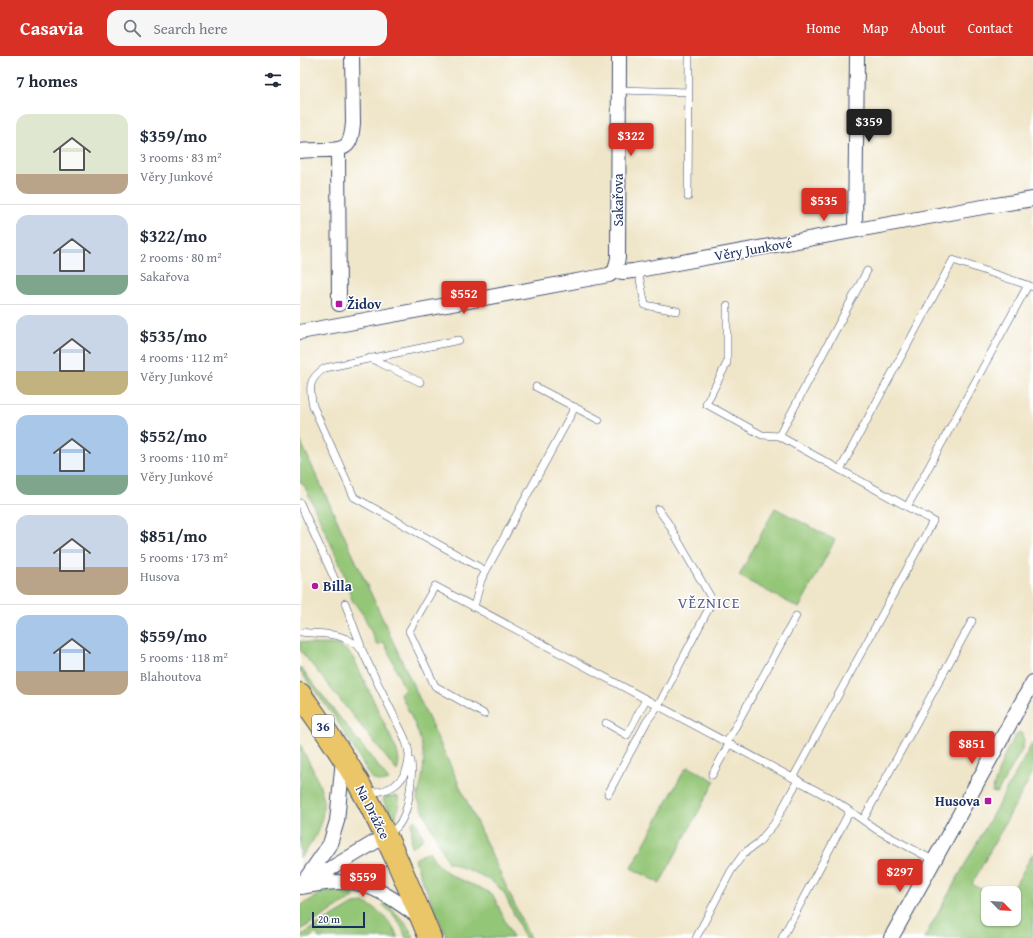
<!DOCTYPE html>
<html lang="en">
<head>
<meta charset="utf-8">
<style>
	:root { --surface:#fff; --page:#f6f6f7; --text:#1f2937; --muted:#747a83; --line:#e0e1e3; --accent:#d93025 }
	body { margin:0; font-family:"Gentium Book Plus",serif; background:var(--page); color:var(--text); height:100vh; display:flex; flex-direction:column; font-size:15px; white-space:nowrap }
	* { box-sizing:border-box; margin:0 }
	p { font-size:13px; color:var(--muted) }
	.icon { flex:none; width:22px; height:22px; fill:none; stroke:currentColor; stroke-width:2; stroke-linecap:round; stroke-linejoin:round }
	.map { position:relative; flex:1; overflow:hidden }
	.drawer { display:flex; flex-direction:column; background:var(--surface); width:300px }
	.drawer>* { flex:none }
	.needle { width:26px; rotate:114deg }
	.fabs { position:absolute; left:681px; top:830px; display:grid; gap:8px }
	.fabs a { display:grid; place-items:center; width:40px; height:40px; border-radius:8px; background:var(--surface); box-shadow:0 1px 3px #0004; font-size:20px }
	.scale { position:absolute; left:12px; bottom:10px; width:53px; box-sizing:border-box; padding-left:4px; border:2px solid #1b2f5e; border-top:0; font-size:11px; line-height:14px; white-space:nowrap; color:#1b2f5e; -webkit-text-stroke:3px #fff; paint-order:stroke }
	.price { position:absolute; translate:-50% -34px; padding:0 9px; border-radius:4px; background:var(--accent); color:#fff; font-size:13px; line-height:26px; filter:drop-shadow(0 1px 2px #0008) }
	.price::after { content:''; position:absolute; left:50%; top:24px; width:12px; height:9px; margin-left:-6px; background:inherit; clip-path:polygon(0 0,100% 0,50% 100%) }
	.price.current { background:#222; color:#fff }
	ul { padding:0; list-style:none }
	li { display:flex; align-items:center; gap:12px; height:100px; padding:0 16px }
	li+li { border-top:1px solid var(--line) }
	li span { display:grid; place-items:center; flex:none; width:112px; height:80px; border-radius:12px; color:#555 }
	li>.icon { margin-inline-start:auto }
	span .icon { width:48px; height:48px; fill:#fffc; stroke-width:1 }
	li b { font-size:17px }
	h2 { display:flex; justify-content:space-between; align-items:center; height:48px; padding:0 16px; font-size:17px }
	header { display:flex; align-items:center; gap:24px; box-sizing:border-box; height:56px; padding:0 20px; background:var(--accent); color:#fff }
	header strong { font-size:19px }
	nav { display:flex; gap:22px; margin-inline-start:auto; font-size:14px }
	.search { width:280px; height:36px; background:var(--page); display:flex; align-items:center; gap:10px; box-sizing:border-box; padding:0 14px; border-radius:12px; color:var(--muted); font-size:15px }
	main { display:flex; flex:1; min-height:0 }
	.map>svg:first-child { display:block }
	.grass { fill:#94c677; stroke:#587a6a }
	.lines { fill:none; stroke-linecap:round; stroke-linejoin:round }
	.service-casing { stroke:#3b4a6e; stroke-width:8 }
	.minor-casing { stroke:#3b4a6e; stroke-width:16 }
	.primary-casing { stroke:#3b4a6e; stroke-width:24 }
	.service { stroke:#fff; stroke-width:7 }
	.minor { stroke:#fff; stroke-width:14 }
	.primary { stroke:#eac669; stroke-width:22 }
	.poi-dot { fill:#b5179e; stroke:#fff; stroke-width:1.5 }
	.labels { text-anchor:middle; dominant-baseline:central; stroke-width:3; stroke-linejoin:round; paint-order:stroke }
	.shield { fill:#fff; stroke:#5f6d8e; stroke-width:1 }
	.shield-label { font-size:13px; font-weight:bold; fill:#1b2f5e }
	.street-label { font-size:14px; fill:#1b2f5e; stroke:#fff }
	.poi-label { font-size:14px; font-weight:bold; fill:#1b2f5e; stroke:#fff; text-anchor:start }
	.neighbourhood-label { font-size:15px; letter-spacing:1px; fill:#575c91; stroke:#fff }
</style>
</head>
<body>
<header>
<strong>Casavia</strong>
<div class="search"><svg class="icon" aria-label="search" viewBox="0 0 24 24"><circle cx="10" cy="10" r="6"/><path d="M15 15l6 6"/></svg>Search here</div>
<nav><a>Home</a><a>Map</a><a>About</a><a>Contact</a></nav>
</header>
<main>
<section class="drawer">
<h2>7 homes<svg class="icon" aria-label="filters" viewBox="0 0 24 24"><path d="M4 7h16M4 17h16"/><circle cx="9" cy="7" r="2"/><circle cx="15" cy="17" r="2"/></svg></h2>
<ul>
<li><span style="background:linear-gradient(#dfe7d0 75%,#b9a48a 0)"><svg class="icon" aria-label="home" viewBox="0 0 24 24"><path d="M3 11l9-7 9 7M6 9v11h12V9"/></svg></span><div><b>$359/mo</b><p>3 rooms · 83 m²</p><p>Věry Junkové</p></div></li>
<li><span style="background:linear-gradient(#c9d6e8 75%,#7fa58c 0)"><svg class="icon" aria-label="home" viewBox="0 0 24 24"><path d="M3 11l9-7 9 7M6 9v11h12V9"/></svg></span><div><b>$322/mo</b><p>2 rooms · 80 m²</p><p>Sakařova</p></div></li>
<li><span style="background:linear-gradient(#c9d6e8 70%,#c2b280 0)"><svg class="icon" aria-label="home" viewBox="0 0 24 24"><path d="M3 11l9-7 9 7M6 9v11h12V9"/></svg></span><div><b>$535/mo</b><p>4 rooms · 112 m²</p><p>Věry Junkové</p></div></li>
<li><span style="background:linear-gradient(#a9c7e8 75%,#7fa58c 0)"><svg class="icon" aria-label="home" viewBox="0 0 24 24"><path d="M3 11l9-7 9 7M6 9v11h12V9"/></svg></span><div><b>$552/mo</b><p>3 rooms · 110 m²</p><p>Věry Junkové</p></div></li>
<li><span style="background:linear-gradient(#c9d6e8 65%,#b9a48a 0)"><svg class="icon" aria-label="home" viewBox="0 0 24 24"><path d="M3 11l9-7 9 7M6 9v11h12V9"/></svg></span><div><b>$851/mo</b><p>5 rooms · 173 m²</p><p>Husova</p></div></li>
<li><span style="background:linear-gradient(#a9c7e8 70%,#b9a48a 0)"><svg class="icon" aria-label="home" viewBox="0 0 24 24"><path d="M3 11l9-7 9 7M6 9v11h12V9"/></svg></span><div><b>$559/mo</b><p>5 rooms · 118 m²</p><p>Blahoutova</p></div></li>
</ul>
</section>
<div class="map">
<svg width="733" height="882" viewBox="0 0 733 882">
	<rect width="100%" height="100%" fill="#fff"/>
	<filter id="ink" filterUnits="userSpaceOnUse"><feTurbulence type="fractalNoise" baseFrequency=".025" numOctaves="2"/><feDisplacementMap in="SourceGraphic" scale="8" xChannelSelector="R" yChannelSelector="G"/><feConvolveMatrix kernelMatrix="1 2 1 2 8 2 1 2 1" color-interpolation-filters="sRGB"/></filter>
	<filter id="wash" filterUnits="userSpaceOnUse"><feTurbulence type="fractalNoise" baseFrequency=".012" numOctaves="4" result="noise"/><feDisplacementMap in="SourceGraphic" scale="16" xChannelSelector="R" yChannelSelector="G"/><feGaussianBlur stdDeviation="0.9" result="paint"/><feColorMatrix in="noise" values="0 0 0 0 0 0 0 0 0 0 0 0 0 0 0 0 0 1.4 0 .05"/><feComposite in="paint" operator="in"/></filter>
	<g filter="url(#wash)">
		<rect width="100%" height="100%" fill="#efe5c8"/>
		<path class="grass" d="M0,384L230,882H225L204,837C191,820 167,814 148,806L117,742C132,695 119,678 100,637L105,634L84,586L77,589L64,560L52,544L41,510L5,431L0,425Z
			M475,452L535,484L499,552L439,520Z
			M0,585C24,594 38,578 55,605L96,693C99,701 100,707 97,715L0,594Z
			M0,611L89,724C81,727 77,726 71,721L36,663L0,615Z
			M719,676L722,678L724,684L723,692L697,737L692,736C699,714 704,693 719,676Z
			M733,686V716L672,828L688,837V863H714V837H711L733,797V882H624Z
			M0,688C6,701 14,714 19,728C30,755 18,782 0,802Z
			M389,711L415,725L360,827L331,812L385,713Z
			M94,740L98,741L99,745L96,761L92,762L83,744L85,741Z
			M113,765H116L123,781L121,785L111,791L112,766Z
			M129,795C132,799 134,805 138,808C152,825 175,827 193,839L213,882H147L119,816L115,803Z
			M42,830L55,831L53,842L0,874V850L24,836Z
			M84,846C97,857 107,867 114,882H106C100,865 96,861 83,849Z
			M64,847C79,853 92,866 98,882H19L16,877L9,882H0V880L54,848Z"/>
	</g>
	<g filter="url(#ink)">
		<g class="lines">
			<g class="service-casing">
				<path id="service" d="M319,34L389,36
					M388,141L389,0
					M338,214L345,249L377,255
					M427,250V307L406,348L462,379L479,380L633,465L493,722
					M159,284L25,312C8,323 9,332 13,350L54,441L186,515
					M70,302L120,326
					M236,331L299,364
					M479,380L567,215
					M540,414L653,204L733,231
					M0,447L35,524
					M607,451L728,229
					M45,547L61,590
					M174,551L181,524L275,351
					M0,576C24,579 44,575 62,594C72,616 83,638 94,660C99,672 109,686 109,700C109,711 104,722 95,729C86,735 77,738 67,734
					M184,658L135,630L109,575L135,530L534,744L577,774L633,804
					M306,667L327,679L346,643
					M427,686L496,560
					M412,719L429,688
					M308,738L347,665L358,650L410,550V540L368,467L358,453
					M563,764L672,565
					M87,779C91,776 94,774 97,771C109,758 113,722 111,705
					M396,882L431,815L444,797L458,787L474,768L498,724
					M482,882L550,755"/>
			</g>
			<g class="minor-casing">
				<path id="minor" d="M38,94L39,248
					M0,95C9,94 17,94 26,94C48,94 51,89 53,67L52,0
					M555,174L557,0
					M315,215L324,216L333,215L677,152L733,143
					M315,215L318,202L319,0
					M0,276L309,219L315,215
					M5,828L85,780
					M0,831L30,788L37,765L43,703
					M0,831C13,829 27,826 40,826C69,824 97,845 120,862
					M591,882L733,626"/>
			</g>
			<g class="primary-casing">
				<path id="primary" d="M0,638C21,668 43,698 60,730C87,778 109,831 130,882"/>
			</g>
			<use href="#service" class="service"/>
			<use href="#minor" class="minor"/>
			<use href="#primary" class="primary"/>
		</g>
	</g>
	<g class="poi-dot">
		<rect x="35" y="244" width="8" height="8" rx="2"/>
		<circle cx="15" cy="530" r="4"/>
		<rect x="684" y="741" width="8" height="8" rx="2"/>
	</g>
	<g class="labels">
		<rect class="shield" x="12" y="659" width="22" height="22" rx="3"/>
		<g class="shield-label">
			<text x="23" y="670">36</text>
		</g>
		<g class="street-label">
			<text transform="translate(318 144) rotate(-90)">Sakařova</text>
			<text transform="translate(453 193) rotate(-10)">Věry Junkové</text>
			<text transform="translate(73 756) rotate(63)">Na Drážce</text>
		</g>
		<g class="poi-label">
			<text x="47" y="248">Židov</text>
			<text x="23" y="530">Billa</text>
			<text x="680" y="745" text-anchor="end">Husova</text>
		</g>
		<g class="neighbourhood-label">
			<text x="409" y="546">VĚZNICE</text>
		</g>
	</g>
</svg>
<div class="fabs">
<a><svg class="needle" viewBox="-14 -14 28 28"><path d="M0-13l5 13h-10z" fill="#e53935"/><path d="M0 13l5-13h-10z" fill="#747a83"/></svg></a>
</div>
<div class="scale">20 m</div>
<b class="price current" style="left:569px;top:87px">$359</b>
<b class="price" style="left:331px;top:101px">$322</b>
<b class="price" style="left:524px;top:166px">$535</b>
<b class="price" style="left:164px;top:259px">$552</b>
<b class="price" style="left:672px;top:709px">$851</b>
<b class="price" style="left:600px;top:837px">$297</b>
<b class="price" style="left:63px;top:842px">$559</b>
</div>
</main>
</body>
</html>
